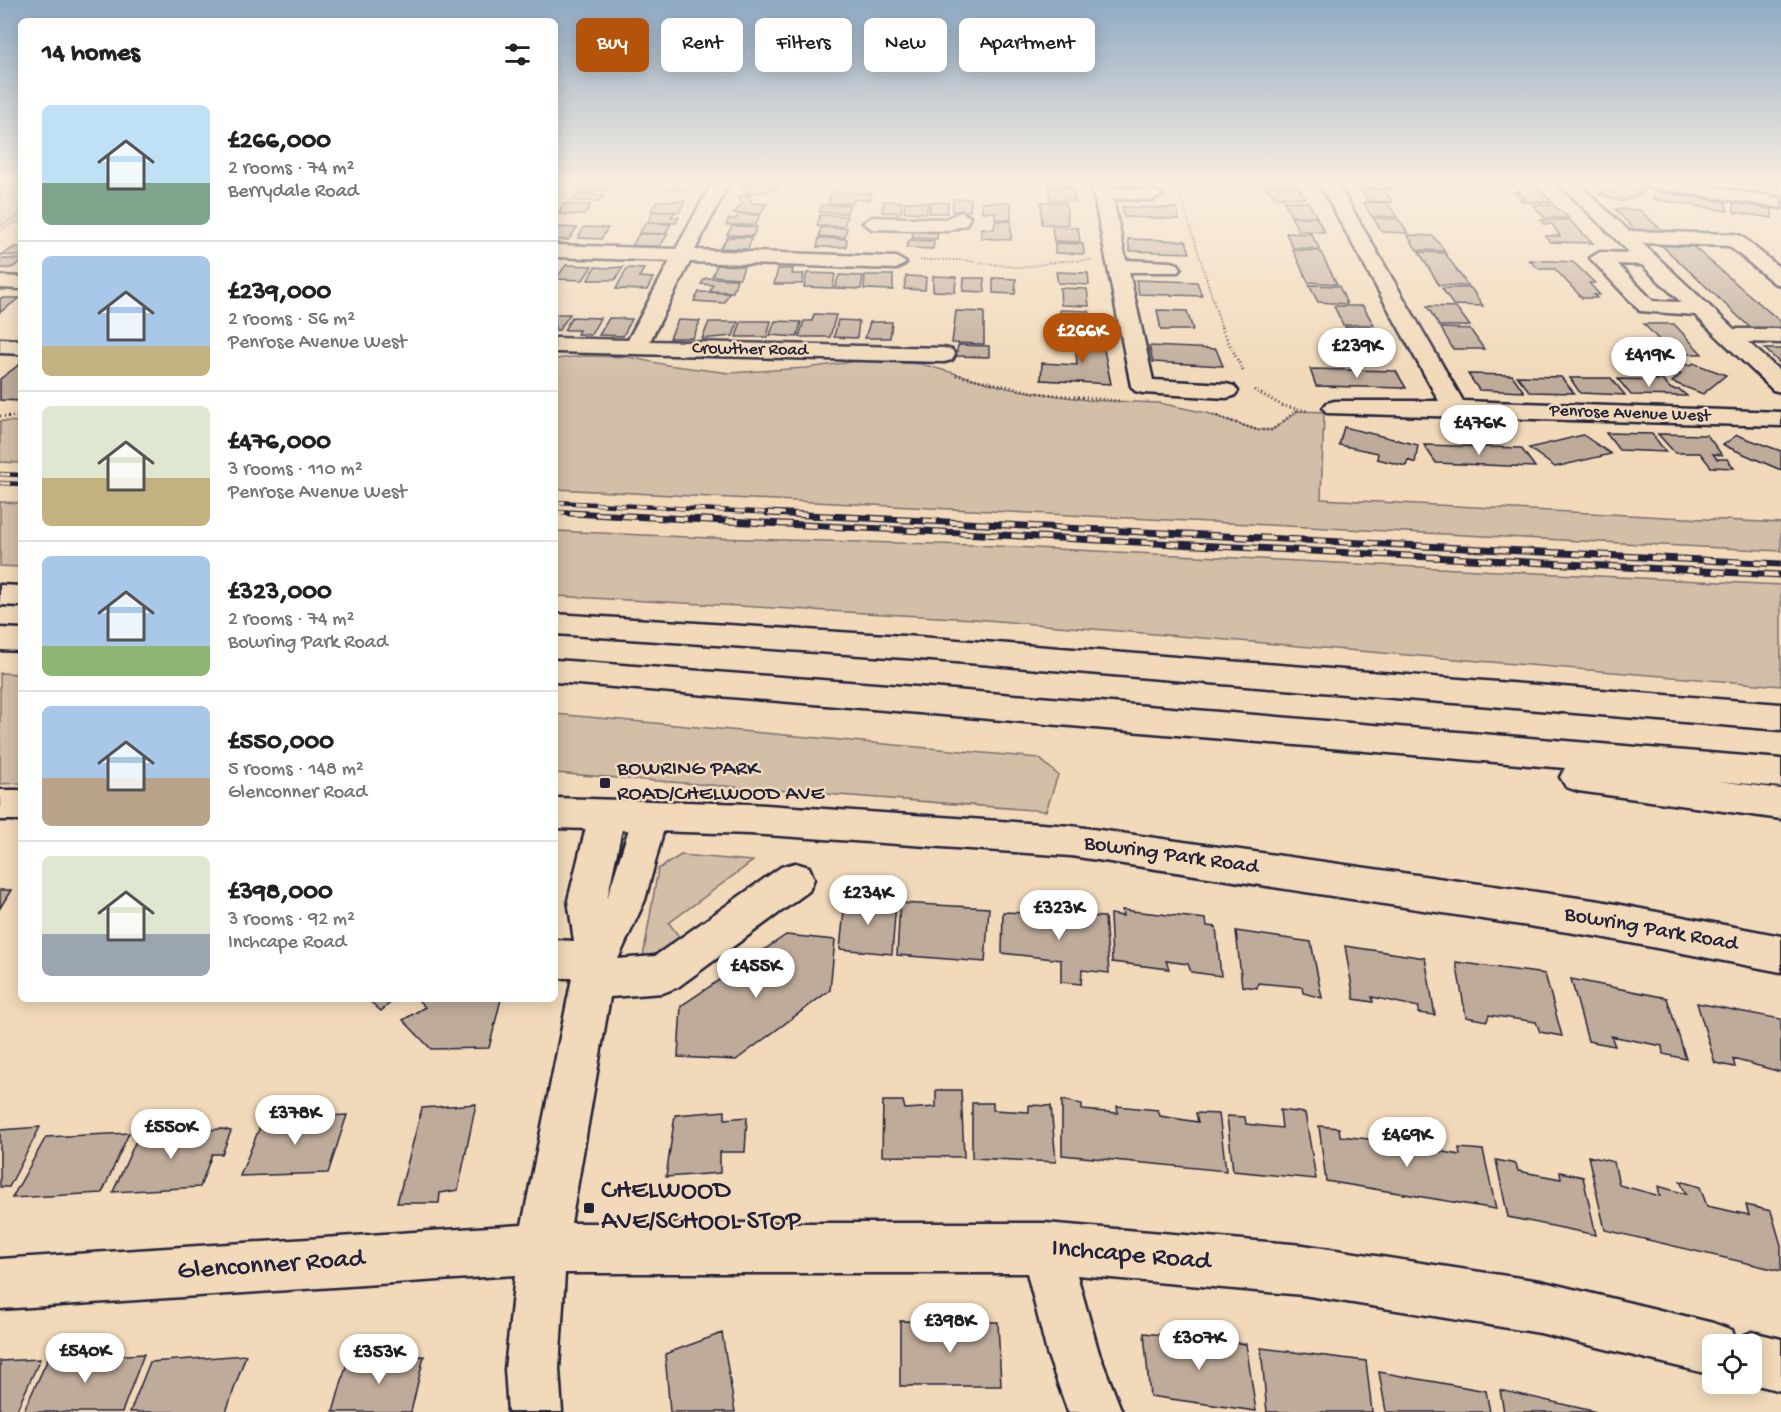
<!DOCTYPE html>
<html lang="en">
<head>
<meta charset="utf-8">
<style>
	:root { --surface:#fff; --page:#f2f2f2; --text:#222; --muted:#767676; --line:#e0e0e0; --accent:#b45309 }
	body { margin:0; font-family:"Gochi Hand",sans-serif; background:var(--page); color:var(--text); height:100vh; display:flex; flex-direction:column; font-size:22px; white-space:nowrap }
	* { box-sizing:border-box; margin:0 }
	p { font-size:20px; color:var(--muted) }
	.icon { flex:none; width:33px; height:33px; fill:none; stroke:currentColor; stroke-width:2; stroke-linecap:round; stroke-linejoin:round }
	.map { position:relative; flex:1; overflow:hidden }
	.sheet { position:absolute; left:18px; top:18px; width:540px; height:984px; display:flex; flex-direction:column; background:var(--surface); border-radius:9px; box-shadow:0 3px 15px #0003 }
	.sheet>* { flex:none }
	.hud { position:absolute; left:576px; top:18px; width:570px; height:54px; display:flex; gap:12px }
	.controls { position:absolute; left:1702px; top:1334px; display:grid; gap:12px }
	.controls a { display:grid; place-items:center; width:60px; height:60px; border-radius:9px; background:var(--surface); box-shadow:0 3px 15px #0003; font-size:30px }
	.price { position:absolute; translate:-50% -51px; padding:0 14px; border-radius:21px; background:#fff; color:#222; font-size:20px; line-height:39px; filter:drop-shadow(0 2px 3px #0008) }
	.price::after { content:''; position:absolute; left:50%; top:36px; width:18px; height:14px; margin-left:-9px; background:inherit; clip-path:polygon(0 0,100% 0,50% 100%) }
	.price.on { background:var(--accent); color:#fff }
	ul { padding:0; list-style:none }
	li { display:flex; align-items:center; gap:18px; height:150px; padding:0 24px }
	li+li { border-top:2px solid var(--line) }
	li span { display:grid; place-items:center; flex:none; width:168px; height:120px; border-radius:9px; color:#555 }
	li>.icon { margin-inline-start:auto }
	span .icon { width:72px; height:72px; fill:#fffc; stroke-width:1 }
	li b { font-size:26px }
	h2 { display:flex; justify-content:space-between; align-items:center; height:72px; padding:0 24px; font-size:26px }
	.tag { padding:0 21px; border-radius:9px; background:var(--surface); box-shadow:0 3px 15px #0003; font-size:21px; line-height:54px }
	.tag.on { background:var(--accent); color:#fff }
	.map>svg:first-child { display:block }
	.green { fill:#d3bea7; stroke:#7a7071; stroke-width:1.5 }
	.building { fill:#beab9a; stroke:#22223b; stroke-width:1.5 }
	.lines { fill:none; stroke-linecap:round; stroke-linejoin:round }
	.minor-casing { stroke:#22223b; stroke-width:5 }
	.major-casing { stroke:#22223b; stroke-width:5 }
	.highway-casing { stroke:#22223b; stroke-width:5 }
	.path-far1 { stroke:#22223b; stroke-width:2; stroke-dasharray:1 2; stroke-linecap:butt }
	.path { stroke:#22223b; stroke-width:3; stroke-dasharray:1 3; stroke-linecap:butt }
	.minor { fill:#f1d9b9; fill-rule:evenodd }
	.major { fill:#f1d9b9; fill-rule:evenodd }
	.highway { fill:#f1d9b9; fill-rule:evenodd }
	.rail-far1-casing { stroke:#22223b; stroke-width:4.5 }
	.rail-casing { stroke:#22223b; stroke-width:7 }
	.rail-far1 { stroke:#f1d9b9; stroke-width:3; stroke-dasharray:10; stroke-linecap:butt }
	.rail { stroke:#f1d9b9; stroke-width:4.5; stroke-dasharray:13; stroke-linecap:butt }
	.poi-dot { fill:#22223b; stroke:#f1d9b9; stroke-width:2 }
	.labels { text-anchor:middle; dominant-baseline:central; stroke-width:5; stroke-linejoin:round; paint-order:stroke }
	.far-street-label { font-size:18px; fill:#22223b; stroke:#f1d9b9 }
	.poi-label { font-size:22px; fill:#22223b; stroke:#f1d9b9; text-anchor:start }
	.street-label { font-size:22px; fill:#22223b; stroke:#f1d9b9 }
	.near-poi-label { font-size:27px; fill:#22223b; stroke:#f1d9b9; text-anchor:start }
	.near-street-label { font-size:27px; fill:#22223b; stroke:#f1d9b9 }
</style>
</head>
<body>
<div class="map">
<svg width="1781" height="1412" viewBox="0 0 1781 1412">
	<rect width="100%" height="100%" fill="#f1d9b9"/>
	<filter id="ink" filterUnits="userSpaceOnUse"><feTurbulence type="fractalNoise" baseFrequency=".0167" numOctaves="2"/><feDisplacementMap in="SourceGraphic" scale="12" xChannelSelector="R" yChannelSelector="G"/><feConvolveMatrix kernelMatrix="1 2 1 2 8 2 1 2 1" color-interpolation-filters="sRGB"/></filter>
	<g filter="url(#ink)">
		<path class="green" d="M0,181H21V215L0,227Z
			M583,356L628,357L667,365L729,373L806,368L866,360L921,364L1011,389L1087,400L1159,403L1207,413L1257,430H1272L1298,411L1324,412L1321,499L1781,523V551L555,489V359Z
			M0,421L21,422V463L0,462Z
			M0,502L21,503V567L0,566Z
			M555,531L710,538L974,545L1781,585V686L974,619L555,596Z
			M0,673L21,674V783L0,784Z
			M555,714L1039,758L1058,775L1046,811L555,773Z
			M681,855L753,861L669,923L680,938L678,944L667,957H643L658,869Z"/>
		<path class="building" d="M667,181H688L700,184L684,192L659,186Z
			M772,181L780,189L748,194L740,185Z
			M1048,181H1072V187L1049,186Z
			M1116,181H1169L1170,185L1117,183Z
			M1263,181H1295L1298,185L1265,184Z
			M1354,181L1387,183L1391,189L1359,188Z
			M1720,181H1758L1760,187Z
			M1768,181H1781V189L1770,187Z
			M609,184L607,190L577,193L579,186Z
			M1506,184H1533L1552,202H1523L1520,199H1526L1513,192H1520L1515,187Z
			M1265,186L1298,187L1305,198L1275,197Z
			M1621,186L1643,192L1622,202L1599,194Z
			M1049,187L1073,188L1075,201L1050,200Z
			M1360,189L1384,190L1392,202L1368,201Z
			M1653,191L1725,202L1728,211L1653,199Z
			M832,192L872,193L870,200L855,199L853,203L828,204Z
			M579,194L604,195L598,202L572,200Z
			M749,195L752,203L766,204L761,214L734,213L743,203L738,197Z
			M953,199H971L970,211H952Z
			M657,201H685L679,212L651,211Z
			M884,201L902,202L901,213L882,212Z
			M1284,201L1308,202L1317,217L1291,216Z
			M905,202H928L926,213L904,212Z
			M930,202L948,203L947,213H929Z
			M982,202L1011,203V220L995,219V212H982Z
			M1041,202L1066,203L1068,225L1042,224Z
			M1364,202L1388,203L1397,217L1371,216Z
			M1733,203L1772,209V218L1734,212Z
			M564,204L591,205L584,215L557,214Z
			M822,205H850L847,213L819,212Z
			M1533,205H1553L1569,218H1545Z
			M1122,207L1177,208L1179,219L1124,217Z
			M1615,209L1639,210L1663,231H1636Z
			M653,212H675L671,217H679L676,223L648,222Z
			M738,214L760,215L755,225H726L728,219H736Z
			M820,215L847,216L844,227L817,226Z
			M1291,217H1316L1325,232L1299,231Z
			M1373,218L1398,219L1408,233L1382,232Z
			M1541,220H1569L1593,243L1550,242L1545,236H1560L1552,224H1543Z
			M995,221H1011V240L981,238V228L994,229Z
			M646,223L671,224L665,234L639,233Z
			M732,226L757,227L753,236L727,235Z
			M557,227L577,228L568,240H555Z
			M584,227L608,228L601,239L578,238Z
			M821,227L847,228L845,237H819Z
			M1052,227L1078,228L1080,242L1054,241Z
			M914,228L938,229L937,239L912,238Z
			M1286,233L1311,234L1320,249L1293,248Z
			M639,234H668L660,246H632Z
			M1407,235L1433,236L1445,251L1417,250Z
			M728,237H752L748,249L720,248Z
			M819,238L847,239L846,247H817Z
			M1128,239L1186,241L1190,253L1130,251Z
			M909,240L934,241L933,249L906,248Z
			M1658,242L1689,243L1781,322V332H1755Z
			M1055,243L1083,244L1084,254L1055,253Z
			M15,247H21V256L1,255Z
			M1293,250L1320,251L1337,284L1308,282Z
			M1419,252L1445,253L1468,286L1439,285Z
			M0,259H21V262L11,268H0Z
			M1529,260L1573,262L1595,283H1589L1600,295H1594L1597,298H1582L1555,269H1539Z
			M566,265L592,266L583,280L556,279Z
			M717,265L744,266L740,278L712,276Z
			M595,267L609,268L623,267L615,280H588Z
			M627,268L644,269L639,277L653,278L647,290L616,289Z
			M778,269H793L792,274H804L802,284H774Z
			M1056,272L1088,273L1089,285L1058,283Z
			M807,273L835,274L833,288L804,287Z
			M839,275L863,276L861,289L835,288Z
			M865,275H893V290L864,289Z
			M906,276L926,277L925,290L904,289Z
			M933,276L956,277L955,292L933,291Z
			M705,278L737,279L733,292L710,291L713,285L701,284Z
			M964,278H984L985,292L963,291Z
			M993,278L1016,279L1015,294L993,293Z
			M1136,280L1197,282L1202,296L1139,294Z
			M1309,285L1339,286L1347,304L1318,302Z
			M1060,288L1087,289L1089,306L1061,305Z
			M1442,288H1471L1483,306L1453,305Z
			M699,292L729,293L724,303L694,301Z
			M0,298H20L0,312Z
			M1334,306H1363L1374,325H1343Z
			M1427,306L1456,307L1470,326H1439Z
			M1060,310L1089,311L1092,324H1062Z
			M1157,310L1187,311L1193,330H1161Z
			M956,311L984,312V344L952,343Z
			M555,314H570L559,330H555Z
			M814,314L836,315L830,337H799L804,321H812Z
			M572,317L600,318L591,335L577,334L579,330H564Z
			M609,318L632,319L623,336L599,335Z
			M678,320L700,321L693,338H670Z
			M838,320L859,321L857,338L834,337Z
			M741,321H771L767,337H736Z
			M775,321L801,322L797,337L770,335Z
			M709,322H738L733,336L702,339Z
			M870,322H892L890,338H865Z
			M1644,324H1674L1702,354H1672Z
			M1345,327L1374,328L1384,348L1354,347Z
			M1441,328L1470,329L1484,349H1453Z
			M1075,334L1101,335L1111,384L1041,380L1042,363L1077,365Z
			M958,345L989,346V357L956,356Z
			M1149,346L1216,349L1223,366L1153,362Z
			M1765,349H1781V364Z
			M1679,362L1690,366L1693,363L1726,375L1703,394L1672,382L1681,374L1671,371Z
			M20,364L21,401L0,400V379Z
			M1310,369L1396,371L1406,388L1316,386Z
			M1468,374L1512,375L1524,392L1479,390Z
			M1517,376L1561,377L1574,393L1530,392Z
			M1570,378H1611L1625,395L1580,393Z
			M1618,379L1662,380L1671,389L1680,390L1687,396L1631,395Z
			M1344,427L1418,445L1415,463L1408,460L1406,466L1377,459L1378,453L1339,445Z
			M1606,433L1652,434L1666,452L1619,450Z
			M1658,434L1707,435L1722,455L1713,454L1717,459H1727L1734,468L1711,467L1700,453H1675Z
			M1583,435L1611,454L1555,467L1529,448Z
			M1737,435L1781,451V470L1723,445Z
			M1424,445L1521,448L1535,467L1436,463Z
			M0,890H11L0,908Z
			M845,900L896,902L892,954L840,949Z
			M900,903L989,908L985,962L897,955Z
			M1122,910L1206,919L1207,926L1216,927L1221,976L1191,972L1188,964L1166,961L1169,969L1112,962L1110,914L1123,916Z
			M1003,912L1105,917L1109,973L1082,970L1081,984L1061,982V960L1002,953Z
			M1236,931L1311,942L1322,998L1303,993L1302,987L1258,983L1257,988L1242,986Z
			M786,935L835,940L830,990L736,1060L678,1057L681,1006Z
			M1345,946L1425,958L1435,1015L1418,1013L1419,1007L1372,997L1373,1002L1354,999Z
			M1456,962L1545,974L1562,1036L1540,1032L1536,1022L1489,1015L1487,1021L1466,1017Z
			M1571,979L1667,998L1686,1059L1663,1054L1662,1046L1611,1036L1615,1046L1588,1041Z
			M367,999H395L381,1011Z
			M417,999H501L489,1048L431,1049L403,1020L425,1007Z
			M1697,1003L1781,1019V1072L1733,1059L1735,1067L1715,1063Z
			M936,1090H961L964,1157L882,1156L883,1101H903L905,1109L936,1107Z
			M1062,1100L1082,1104V1110L1118,1113L1117,1106L1158,1110L1160,1116L1198,1122L1196,1113L1219,1114L1226,1171L1062,1155Z
			M972,1103H993V1110L1029,1112V1105L1051,1106L1056,1162L972,1158Z
			M476,1104L458,1190L440,1193L439,1203H397L422,1108Z
			M1280,1110L1305,1113L1316,1179L1233,1171L1227,1116L1245,1117L1246,1124L1282,1128Z
			M725,1111V1119L747,1117L745,1152H720V1173L666,1177L675,1115Z
			M347,1115L328,1173L240,1176L263,1119Z
			M1319,1126L1339,1128L1340,1136L1378,1140V1135L1420,1141L1422,1148L1460,1155L1459,1148L1483,1150L1496,1209L1326,1181Z
			M40,1127L9,1187H0V1130Z
			M222,1129L231,1131L222,1154H212L200,1187L113,1192L139,1134Z
			M129,1133L102,1193L12,1198L46,1137Z
			M1588,1156L1614,1162L1619,1185L1660,1196L1658,1186L1686,1194L1680,1181L1700,1187L1707,1206L1749,1215L1746,1205L1771,1211L1781,1245V1271L1605,1230Z
			M1496,1160L1516,1164L1518,1171L1561,1179L1560,1172L1583,1177L1596,1235L1508,1217Z
			M900,1321L998,1322L1001,1386H900Z
			M722,1333L735,1412H670L665,1354Z
			M1144,1333L1246,1344L1256,1411L1150,1396Z
			M1261,1348L1366,1361L1372,1412H1267Z
			M144,1354L122,1412H23L48,1359Z
			M246,1355L226,1412H130L150,1362Z
			M424,1356L411,1412H333L348,1359Z
			M40,1359L16,1412H0V1361Z
			M1379,1372L1486,1391L1490,1412H1386Z
			M1500,1390L1597,1412H1504Z"/>
		<g class="lines">
			<g class="minor-casing">
				<path id="minor" d="M713,181H730L695,250L896,257L906,263L896,269L690,262L650,341L944,348L952,350L955,355L952,360L944,362L555,352V338L628,340L670,261L555,257V245L676,249Z
					M1091,181H1108L1110,188L1153,190L1162,195L1153,200L1113,199L1126,260L1171,262L1178,264L1181,268L1178,272H1129L1153,380L1226,384L1234,386L1238,391L1234,396L1226,398L1143,393L1135,391L1131,386Z
					M1318,181H1336L1463,401L1781,412V426L1327,413L1323,408L1327,403L1335,401H1439Z
					M1556,181H1575L1629,231L1734,234L1741,236L1781,269V285L1774,283L1729,246L1642,243L1734,329H1781V343L1748,342L1781,372V392L1773,390L1695,315L1640,311L1590,258L1600,252L1630,253ZM1617,264L1642,265L1681,302L1653,301Z
					M1634,181H1674L1781,198V208L1643,186Z
					M961,212L970,217L966,225L946,231L872,229L863,223L872,217L945,219Z
					M0,276L21,277V289L0,288Z
					M0,339L21,340V354L0,353Z
					M607,800L620,805L625,815L607,899L636,806L649,802L662,806L667,817L645,900L618,959L655,956L781,867L795,863L809,867L814,879L809,891L678,987L663,993L610,997L571,1223H1045L1303,1245L1540,1281L1713,1323L1732,1330L1735,1339L1752,1332L1781,1339V1391L1749,1383H1752V1344H1713V1375L1540,1333L1303,1295L1077,1275L1099,1353L1122,1412H1068L1047,1353L1027,1273H565L559,1369L562,1412H508L505,1369L515,1275L0,1309V1259L522,1225L572,978H555V940L574,941L568,900L589,815L594,805Z"/>
			</g>
			<g class="major-casing">
				<path id="major" d="M0,790H21V820H0Z
					M555,798L750,804L1071,826L1600,901L1781,936V972L1600,937L1071,856L750,834L555,828Z"/>
			</g>
			<g class="highway-casing">
				<path id="highway" d="M0,585L21,586V606L0,605Z
					M555,614L919,637L1781,704V730L919,659L555,634Z
					M0,628L21,629V651L0,650Z
					M555,660L942,689L1781,759V787L1718,781L1781,789V819L1578,791L1566,787L1560,777L1565,768L555,682Z"/>
			</g>
			<path class="path-far1" d="M1176,181L1222,329
				M0,185L7,181
				M0,231L21,219
				M920,260H963L1021,268L1061,261L1091,260"/>
			<path class="path" d="M1221,327L1243,371
				M956,375L1037,393L1120,401
				M1254,390L1283,406L1308,411
				M1213,415L1257,430H1272L1297,410
				M0,416L21,417"/>
			<use href="#minor" class="minor"/>
			<use href="#major" class="major"/>
			<use href="#highway" class="highway"/>
			<g class="rail-far1-casing">
				<path id="rail-far1" d="M0,474L21,475
					M0,483L21,484
					M555,502L798,514
					M555,512L599,514"/>
			</g>
			<g class="rail-casing">
				<path id="rail" d="M570,513L1781,575
					M768,513L1781,564"/>
			</g>
			<use href="#rail-far1" class="rail-far1"/>
			<use href="#rail" class="rail"/>
		</g>
	</g>
	<linearGradient id="sky" x2="0" y2="1"><stop stop-color="#8faac4"/><stop offset="0.48" stop-color="#f9eee0"/><stop offset="1" stop-color="#f9eee0" stop-opacity="0"/></linearGradient>
	<rect width="1781" height="378" fill="url(#sky)"/>
	<g class="poi-dot">
		<rect x="599" y="777" width="12" height="12" rx="3"/>
		<rect x="583" y="1202" width="12" height="12" rx="3"/>
	</g>
	<g class="labels">
		<g class="far-street-label">
			<text transform="translate(750 350) rotate(1)">Crowther Road</text>
			<text transform="translate(1630 414) rotate(2)">Penrose Avenue West</text>
		</g>
		<g class="poi-label">
			<text x="617" y="770">BOWRING PARK<tspan x="617" dy="25">ROAD/CHELWOOD AVE</tspan></text>
		</g>
		<g class="street-label">
			<text transform="translate(1171 856) rotate(8)">Bowring Park Road</text>
			<text transform="translate(1651 930) rotate(10)">Bowring Park Road</text>
		</g>
		<g class="near-poi-label">
			<text x="601" y="1192">CHELWOOD<tspan x="601" dy="31">AVE/SCHOOL STOP</tspan></text>
		</g>
		<g class="near-street-label">
			<text transform="translate(1131 1256) rotate(5)">Inchcape Road</text>
			<text transform="translate(271 1266) rotate(-4)">Glenconner Road</text>
		</g>
	</g>
</svg>
<div class="controls">
<a><svg class="icon" aria-label="locate" viewBox="0 0 24 24"><circle cx="12" cy="12" r="6"/><path d="M12 2v4M12 18v4M2 12h4M18 12h4"/></svg></a>
</div>
<b class="price on" style="left:1082px;top:364px">£266K</b>
<b class="price" style="left:1357px;top:379px">£239K</b>
<b class="price" style="left:1649px;top:388px">£419K</b>
<b class="price" style="left:1479px;top:456px">£476K</b>
<b class="price" style="left:868px;top:926px">£234K</b>
<b class="price" style="left:1059px;top:941px">£323K</b>
<b class="price" style="left:756px;top:999px">£455K</b>
<b class="price" style="left:295px;top:1146px">£378K</b>
<b class="price" style="left:171px;top:1160px">£550K</b>
<b class="price" style="left:1407px;top:1168px">£469K</b>
<b class="price" style="left:950px;top:1354px">£398K</b>
<b class="price" style="left:1199px;top:1371px">£307K</b>
<b class="price" style="left:85px;top:1384px">£540K</b>
<b class="price" style="left:379px;top:1385px">£353K</b>
<div class="hud">
<a class="tag on">Buy</a>
<a class="tag">Rent</a>
<a class="tag">Filters</a>
<a class="tag">New</a>
<a class="tag">Apartment</a>
</div>
<section class="sheet">
<h2>14 homes<svg class="icon" aria-label="filters" viewBox="0 0 24 24"><path d="M4 7h16M4 17h16"/><circle cx="9" cy="7" r="2"/><circle cx="15" cy="17" r="2"/></svg></h2>
<ul>
<li><span style="background:linear-gradient(#bfe0f5 65%,#7fa58c 0)"><svg class="icon" aria-label="home" viewBox="0 0 24 24"><path d="M3 11l9-7 9 7M6 9v11h12V9"/></svg></span><div><b>£266,000</b><p>2 rooms · 74 m²</p><p>Berrydale Road</p></div></li>
<li><span style="background:linear-gradient(#a9c7e8 75%,#c2b280 0)"><svg class="icon" aria-label="home" viewBox="0 0 24 24"><path d="M3 11l9-7 9 7M6 9v11h12V9"/></svg></span><div><b>£239,000</b><p>2 rooms · 56 m²</p><p>Penrose Avenue West</p></div></li>
<li><span style="background:linear-gradient(#dfe7d0 60%,#c2b280 0)"><svg class="icon" aria-label="home" viewBox="0 0 24 24"><path d="M3 11l9-7 9 7M6 9v11h12V9"/></svg></span><div><b>£476,000</b><p>3 rooms · 110 m²</p><p>Penrose Avenue West</p></div></li>
<li><span style="background:linear-gradient(#a9c7e8 75%,#8fb573 0)"><svg class="icon" aria-label="home" viewBox="0 0 24 24"><path d="M3 11l9-7 9 7M6 9v11h12V9"/></svg></span><div><b>£323,000</b><p>2 rooms · 74 m²</p><p>Bowring Park Road</p></div></li>
<li><span style="background:linear-gradient(#a9c7e8 60%,#b9a48a 0)"><svg class="icon" aria-label="home" viewBox="0 0 24 24"><path d="M3 11l9-7 9 7M6 9v11h12V9"/></svg></span><div><b>£550,000</b><p>5 rooms · 148 m²</p><p>Glenconner Road</p></div></li>
<li><span style="background:linear-gradient(#dfe7d0 65%,#9aa5b1 0)"><svg class="icon" aria-label="home" viewBox="0 0 24 24"><path d="M3 11l9-7 9 7M6 9v11h12V9"/></svg></span><div><b>£398,000</b><p>3 rooms · 92 m²</p><p>Inchcape Road</p></div></li>
</ul>
</section>
</div>
</body>
</html>
